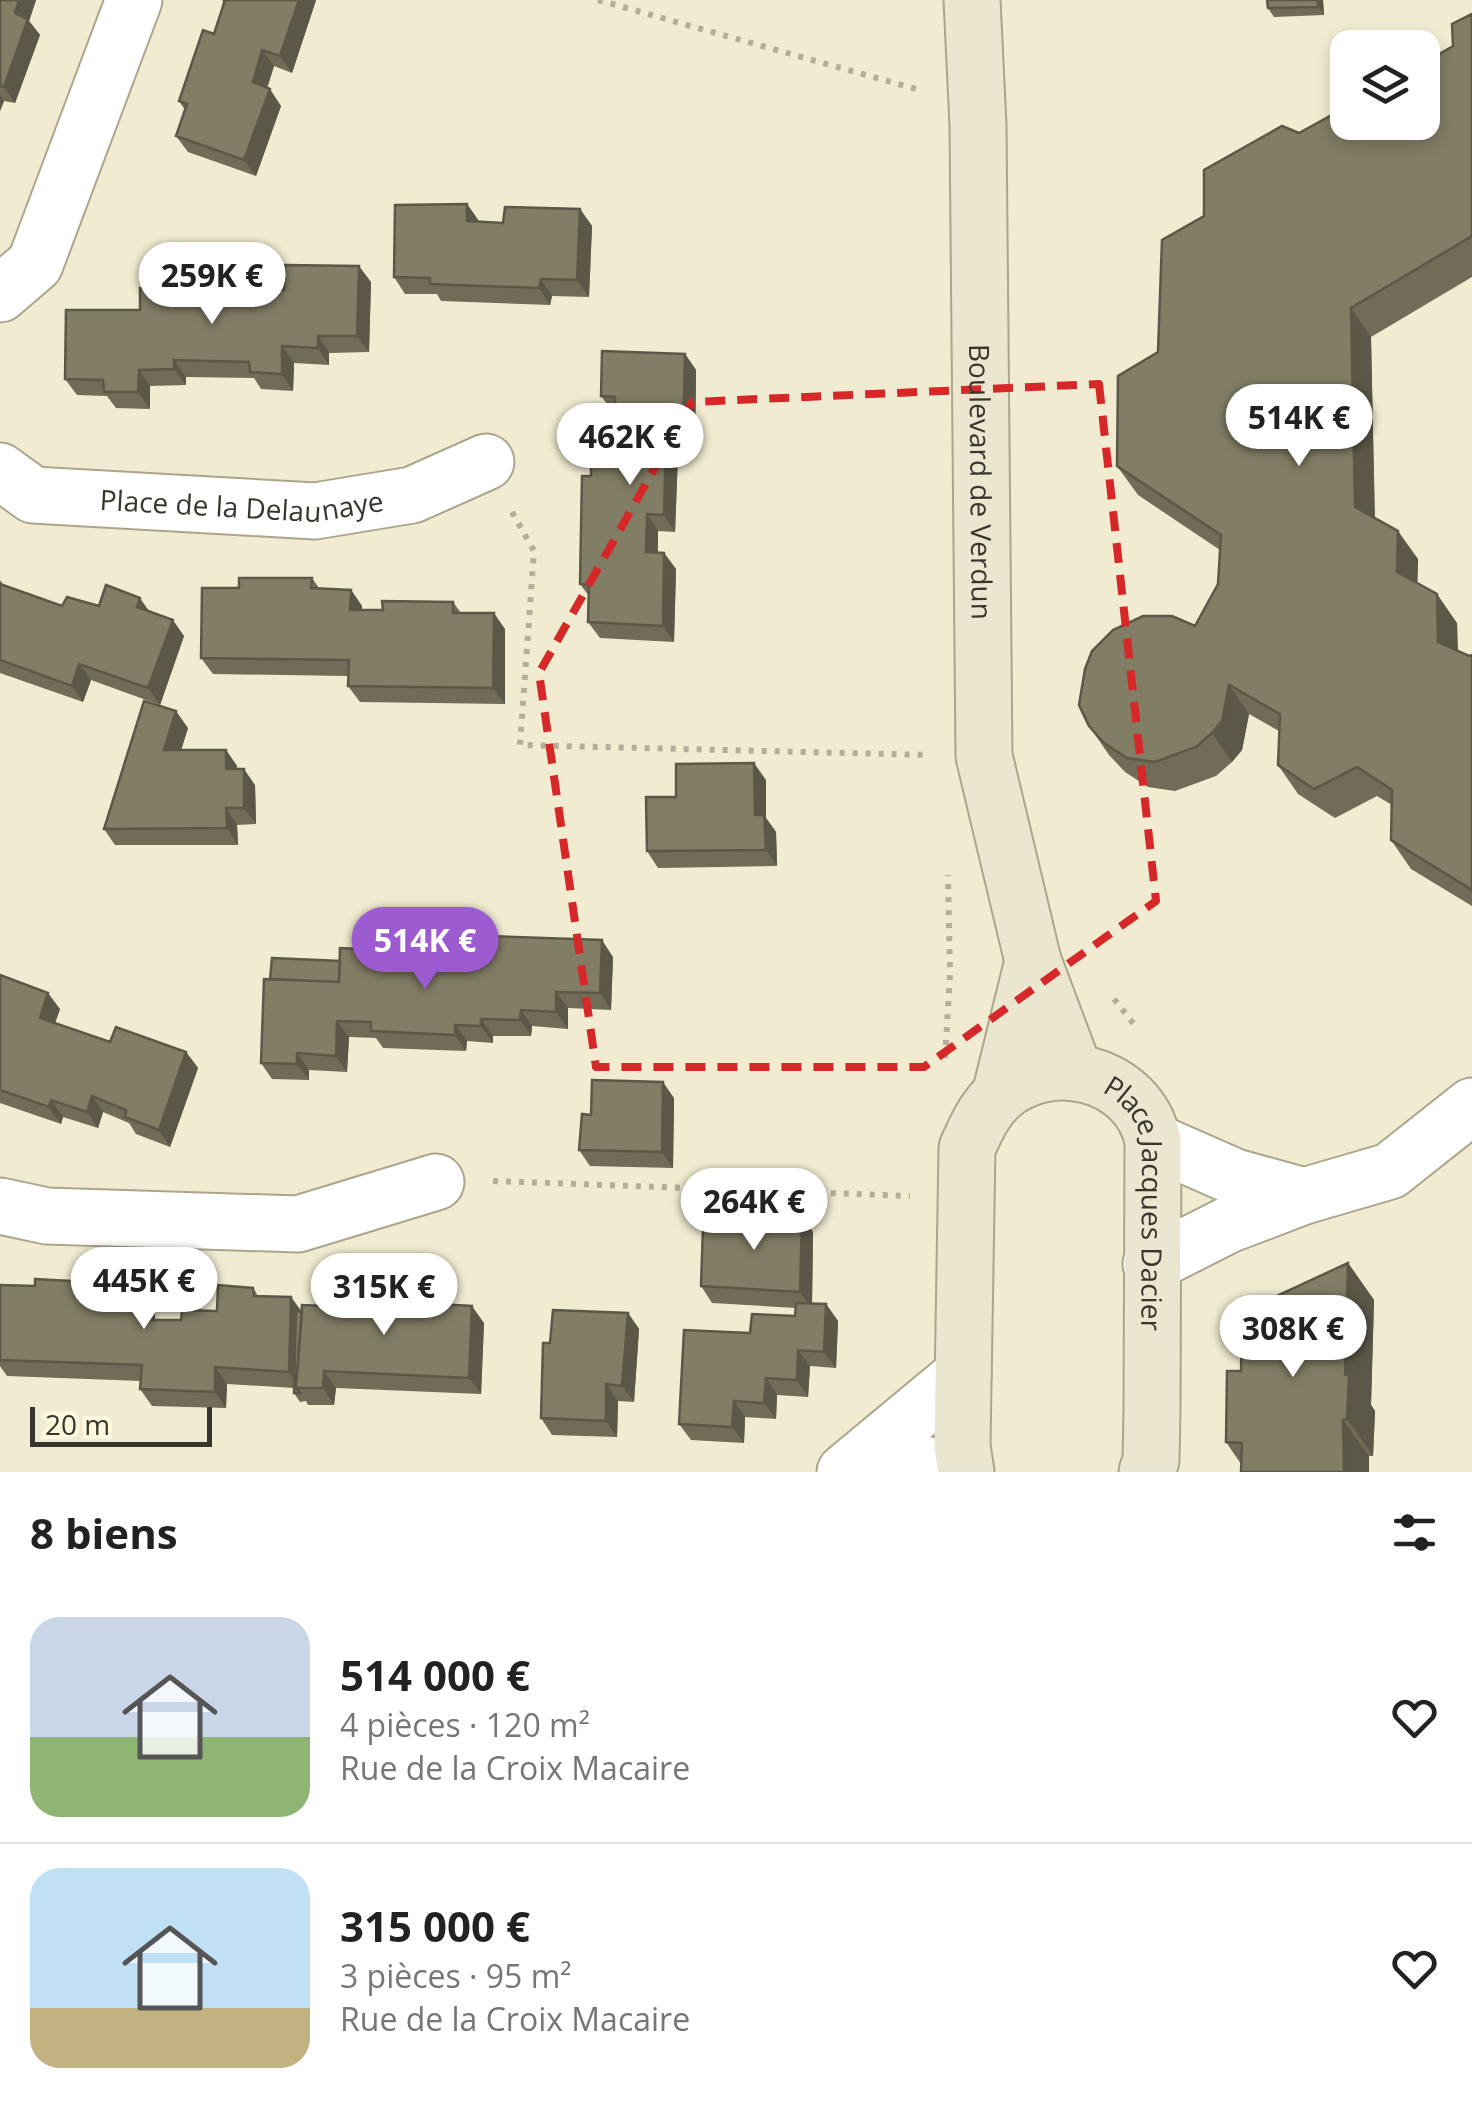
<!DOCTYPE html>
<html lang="fr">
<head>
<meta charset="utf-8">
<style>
	:root { --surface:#fff; --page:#f2f2f2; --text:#222; --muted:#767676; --line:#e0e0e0; --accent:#9d5bd1 }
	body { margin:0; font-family:"Open Sans",sans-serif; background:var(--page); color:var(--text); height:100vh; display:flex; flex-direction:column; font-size:38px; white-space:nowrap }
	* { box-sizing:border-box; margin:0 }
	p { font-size:32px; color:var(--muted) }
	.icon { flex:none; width:55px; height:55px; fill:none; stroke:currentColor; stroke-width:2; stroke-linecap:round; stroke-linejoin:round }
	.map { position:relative; height:1472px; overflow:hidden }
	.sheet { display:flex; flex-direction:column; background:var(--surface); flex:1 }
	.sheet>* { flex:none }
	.fabs { position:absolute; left:1330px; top:30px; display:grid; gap:20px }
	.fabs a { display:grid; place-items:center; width:110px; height:110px; border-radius:20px; background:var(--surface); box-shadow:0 5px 15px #0003; font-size:50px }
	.scale { position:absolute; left:30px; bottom:25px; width:182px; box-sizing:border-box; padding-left:10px; border:5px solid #38362c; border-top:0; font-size:28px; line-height:35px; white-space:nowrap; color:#38362c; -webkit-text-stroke:8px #fef9de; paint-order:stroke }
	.price { position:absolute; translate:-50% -85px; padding:0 22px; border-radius:35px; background:#fff; color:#222; font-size:32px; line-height:65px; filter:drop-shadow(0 2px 5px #0008) }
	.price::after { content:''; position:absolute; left:50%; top:60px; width:30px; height:22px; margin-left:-15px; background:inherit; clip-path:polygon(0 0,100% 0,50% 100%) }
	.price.on { background:var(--accent); color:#fff }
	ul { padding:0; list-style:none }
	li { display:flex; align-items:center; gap:30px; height:250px; padding:0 30px }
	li+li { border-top:2px solid var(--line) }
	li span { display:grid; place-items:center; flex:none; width:280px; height:200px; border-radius:30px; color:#555 }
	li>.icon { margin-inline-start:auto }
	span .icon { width:120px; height:120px; fill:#fffc; stroke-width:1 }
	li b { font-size:42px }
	h2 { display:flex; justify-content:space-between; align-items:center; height:120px; padding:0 30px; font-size:42px }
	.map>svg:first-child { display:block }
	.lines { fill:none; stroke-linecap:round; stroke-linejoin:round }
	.minor-casing { stroke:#aaa58b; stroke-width:59 }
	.secondary-casing { stroke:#aaa58b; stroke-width:59 }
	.path { stroke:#b2ae99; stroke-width:6; stroke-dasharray:5 8; stroke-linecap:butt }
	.minor { stroke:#fff; stroke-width:55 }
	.secondary { stroke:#eae6d0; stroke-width:55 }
	.wall { fill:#706c57 }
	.shaded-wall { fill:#5b5847 }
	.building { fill:#827d65; stroke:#5b5847; stroke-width:2.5 }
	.marked { fill:none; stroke:#d62828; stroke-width:8; stroke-dasharray:20 12; stroke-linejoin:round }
	.labels { text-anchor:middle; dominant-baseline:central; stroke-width:10; stroke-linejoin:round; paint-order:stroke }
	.street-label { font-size:28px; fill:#38362c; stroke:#fef9de }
</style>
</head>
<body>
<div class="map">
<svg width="1472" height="1472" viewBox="0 0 1472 1472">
	<rect width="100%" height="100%" fill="#f1ecd1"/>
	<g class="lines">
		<g class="minor-casing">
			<g id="minor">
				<path d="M0,294L35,264L134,0"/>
				<path id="s1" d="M0,471L33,495L315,511L412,495L486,462"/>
				<path d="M1153,1141L1235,1177L1304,1196"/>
				<path d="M0,1206L47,1216L298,1224L436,1182"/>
				<path d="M1151,1264L1228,1225L1304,1196L1390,1171L1472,1106"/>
				<path d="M845,1472L963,1374"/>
				<path d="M894,1472L924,1464L952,1472"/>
			</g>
		</g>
		<g class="secondary-casing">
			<g id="secondary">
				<path id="s2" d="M972,0L978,125L984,756L1033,961L1075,1073"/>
				<path d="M1000,1095L1033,961"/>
				<path id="s3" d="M966,1472L962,1446L967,1148C976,1129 983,1111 999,1096C1050,1050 1139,1073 1153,1141L1152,1410L1151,1460L1147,1472"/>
			</g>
		</g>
		<path class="path" d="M598,0L916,89
			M512,512L534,551L520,745L928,755
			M1114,999L1137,1028
			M945,1058L950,974L948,875
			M493,1181L910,1196"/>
		<use href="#minor" class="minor"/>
		<use href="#secondary" class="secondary"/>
	</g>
	<path class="wall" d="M0,0H36L29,21L40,35L15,103L4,101L0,111Z
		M222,0H316L292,73L274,66L267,88L281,106L256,176L188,152L176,136L185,110L179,101L214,34L224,3Z
		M1267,0H1323L1324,15L1274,17L1268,8Z
		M1472,14V277L1371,337L1375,518L1418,559L1417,584L1457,623L1458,651L1469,656L1472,655V906L1411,869L1391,840L1392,805L1377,796L1335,818L1298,794L1278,765L1279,731L1249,714L1242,750L1232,762L1216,776L1175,791L1148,787L1125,772L1109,755L1089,726L1195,626L1218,584L1220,550L1138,495L1117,466L1204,216L1299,133L1453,46Z
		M467,204L479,222L503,223L580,209L592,226L589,297L552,296L550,305L441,301L437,294H405L394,277Z
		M371,282L369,352L329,353V365L294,363L293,391L261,389L254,378L186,377V385L150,386V409L116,408L107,396L77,395L65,379L140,310L284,290Z
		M685,354L696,370L695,454H678L675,532L658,531V552L664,553L676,569L674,642L600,638L588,622L589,596L580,584L591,476L615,436V412H613L601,396Z
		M312,578L319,588L351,590L362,606V610H383L453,602L461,613L505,629V704L360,702L348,686V676L213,674L201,658L239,588Z
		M0,580L4,586L62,606H99L149,612L184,636L160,705L91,680L83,702L0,673Z
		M188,728L181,750H226L237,766V769L255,785L256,824L237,825L238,845H115L104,829Z
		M766,780V818L776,832L777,866L658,868L647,851L676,797Z
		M485,955L613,957L611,1010L568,1008V1029L532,1026L531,1036H493V1043L467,1041L466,1051L383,1048L376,1038L349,1037L347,1072L309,1070V1080L272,1079L261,1063L271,979L340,961Z
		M0,975L60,1009L55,1023L110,1042L186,1052L198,1068L170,1147L136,1134L129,1123L103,1112L98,1128L63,1117L61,1124L0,1103Z
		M674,1098L673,1168L590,1166L579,1150L591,1115Z
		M813,1232L812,1304H826L838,1321L836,1368L810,1366L808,1397L777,1395L776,1419L745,1417L744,1443L691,1440L679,1424L750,1333L795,1316L796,1308L712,1303L701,1286Z
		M1348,1263L1374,1300L1371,1405L1375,1411L1373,1456H1369V1472H1241V1464L1226,1442L1241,1371Z
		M0,1285L144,1291L155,1308V1320H181L217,1311L253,1288L258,1296L291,1297L302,1312L326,1306L439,1296L445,1305L484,1323L481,1394L336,1388L334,1405H308L306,1401L300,1402L294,1393V1388L227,1384L226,1408L152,1406L140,1389L141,1381L7,1376L0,1366Z
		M628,1313L639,1329L634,1402L618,1401L617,1437L552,1435L541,1418L550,1343Z"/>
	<path class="shaded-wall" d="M19,0H36L29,21L40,35L15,103L4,87L15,13Z
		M299,0H316L292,73L280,56Z
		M1318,0H1323L1324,15L1318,7Z
		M262,50L274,66L264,98L253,82Z
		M270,89L281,106L256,176L244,160Z
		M0,95L4,101L0,111Z
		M467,204L479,221V238L467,221Z
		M580,209L592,226L589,297L577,280Z
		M359,266L371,282L369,352L357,336Z
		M541,279L552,296L550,305L539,288Z
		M1351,308L1371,337L1375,536L1355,507Z
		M318,336L329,353V365L318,348Z
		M282,346L294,363L293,391L282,374Z
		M685,354L696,370L695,454L683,437Z
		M174,360L186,377V385L174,369Z
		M139,370L150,386V409L138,392Z
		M666,437L678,454L675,532L664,515Z
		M647,514L658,531L657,568L646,552Z
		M1398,531L1418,559L1417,601L1397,572Z
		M664,553L676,569L674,642L663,626Z
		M351,590L362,606V627L350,610Z
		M1437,594L1457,623L1458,671L1438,642Z
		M140,598L151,614L137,607Z
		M494,613L505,629V704L493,688Z
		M173,620L184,636L160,705L148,688Z
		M79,664L91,680L83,702L72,686Z
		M1229,685L1249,714L1242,750L1232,762L1212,733Z
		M176,711L188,728L176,766L164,750Z
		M226,750L237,766V786L226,769Z
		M754,763L766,780V818L776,832L777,866L766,850L755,815Z
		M244,769L255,785L256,824L244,808Z
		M226,808L237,825L238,845L227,828Z
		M602,940L613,957L611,1010L600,993Z
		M556,992L568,1008V1029L556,1012Z
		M48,993L60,1009L51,1034L40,1018Z
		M521,1010L532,1026L531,1036L520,1020Z
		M481,1019L493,1036V1043L481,1026Z
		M337,1021L349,1037L347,1072L336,1056Z
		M455,1025L467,1041L466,1051L455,1035Z
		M186,1052L198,1068L170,1147L159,1130Z
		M297,1053L309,1070V1080L297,1064Z
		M663,1082L674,1098L673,1168L662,1152Z
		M92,1096L103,1112L98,1128L87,1112Z
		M51,1100L63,1117L61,1124L49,1107Z
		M802,1215L813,1232L812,1308L800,1292Z
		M1348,1263L1374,1300L1371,1405L1375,1411L1373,1456L1347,1419L1345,1375Z
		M144,1291L155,1308V1336L143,1320Z
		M291,1297L303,1314L300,1388L289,1372Z
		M826,1304L838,1321L836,1368L824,1352Z
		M472,1306L484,1323L481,1394L469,1378Z
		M628,1313L639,1329L634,1402L622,1386Z
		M798,1350L810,1366L808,1397L797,1380Z
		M215,1367L227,1384L226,1408L215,1392Z
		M324,1371L336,1388L334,1405L323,1388Z
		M766,1378L777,1395L776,1419L764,1403Z
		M606,1384L618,1401L617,1437L606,1421Z
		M734,1401L745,1417L744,1443L732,1427Z
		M1343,1420L1369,1456V1472H1344Z"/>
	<path class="building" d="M0,0H19L15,13L28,19L4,87L0,86Z
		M225,0H299L280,56L262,50L253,82L270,89L244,160L176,136L187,104L179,101L203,30L214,34Z
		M1267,0H1318V7L1268,8Z
		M1472,14V236L1351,308L1355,507L1398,531L1397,572L1437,594L1438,642L1469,656L1472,655V890L1391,840L1392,790L1357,767L1314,789L1278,765L1280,714L1229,685L1222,721L1212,733L1196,747L1155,762L1127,758L1104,743L1089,726L1079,705L1085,669L1092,651L1113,630L1143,616H1172L1195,626L1218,584L1221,535L1117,466L1118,376L1158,352L1162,240L1204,216V170L1282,126L1299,133L1348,106V122H1422V64L1453,46L1452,24Z
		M467,204V221L503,223L505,207L580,209L577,280L541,279L539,288L430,284V278L394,277L395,205Z
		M285,265L359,266L357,336H318V348L282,346V374L250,372L249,362L174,360V369L139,370L138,392H104L103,380L65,379L66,310H140V288L284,290Z
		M602,351L685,354L683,437H666L664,515L647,514L646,552L664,553L663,626L588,622L589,585L580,584L582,476H591V436H615V397L601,396Z
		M239,578H312L311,588L351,590L350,610H383L382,601L453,602V613H494L493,688L348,686L349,660L201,658L202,588H239Z
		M0,584L62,606L67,597L99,606L106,585L140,598L137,607L173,620L148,688L79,664L72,686L0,660Z
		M144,701L176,711L164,750H226V769H244V808H226L227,828L104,829Z
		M754,763L755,815H764L766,850L647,851L646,797H676V764Z
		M485,936L602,940L600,993L556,992V1012L521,1010L520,1020L481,1019V1026L455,1025V1035L371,1031V1022L337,1021L336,1056L297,1053V1064L261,1063L264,979L339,982L340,948L485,955Z
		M272,958L340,961L339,982L270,979Z
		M0,975L48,993L40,1018L110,1042L116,1027L186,1052L159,1130L125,1117L126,1110L92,1096L87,1112L51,1100L49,1107L0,1090Z
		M592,1080L663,1082L662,1152L579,1150L582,1114L591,1115Z
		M733,1211L802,1215L800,1292L701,1286L703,1227L732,1228Z
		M1348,1263L1345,1375L1349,1374L1347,1419L1343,1420L1344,1472H1241L1242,1443L1226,1442L1227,1371H1241L1242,1312Z
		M35,1279L108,1283V1289L144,1291L143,1320H181L182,1310L217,1311L218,1285L253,1288L254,1296L291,1297L289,1372L215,1367V1392L140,1389L142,1365L0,1360V1285L35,1286Z
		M365,1293L439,1296L438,1304L472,1306L469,1378L324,1371L323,1388H296L302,1305L326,1306L327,1300L364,1302Z
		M796,1303L826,1304L824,1352L798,1350L797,1380L766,1378L764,1403L734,1401L732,1427L679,1424L684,1330L750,1333L752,1314L795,1316Z
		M553,1310L628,1313L622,1386L606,1384V1421L541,1418L543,1343H550Z
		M296,1311L302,1312L296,1388L300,1393H294Z"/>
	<path class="marked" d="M1099,384L1156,901L924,1067H596L539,673L692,402Z"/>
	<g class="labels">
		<g class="street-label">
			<text stroke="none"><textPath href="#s2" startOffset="482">Boulevard de Verdun</textPath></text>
			<text stroke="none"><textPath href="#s1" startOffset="250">Place de la Delaunaye</textPath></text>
			<text stroke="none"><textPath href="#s3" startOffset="635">Place Jacques Dacier</textPath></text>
		</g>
	</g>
</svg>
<div class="fabs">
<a><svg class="icon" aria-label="layers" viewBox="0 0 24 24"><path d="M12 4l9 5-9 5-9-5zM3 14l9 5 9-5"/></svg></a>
</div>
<div class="scale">20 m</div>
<b class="price" style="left:212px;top:327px">259K €</b>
<b class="price" style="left:1299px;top:469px">514K €</b>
<b class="price" style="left:630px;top:488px">462K €</b>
<b class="price on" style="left:425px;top:992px">514K €</b>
<b class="price" style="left:754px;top:1253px">264K €</b>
<b class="price" style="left:144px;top:1332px">445K €</b>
<b class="price" style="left:384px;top:1338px">315K €</b>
<b class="price" style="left:1293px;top:1380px">308K €</b>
</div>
<section class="sheet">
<h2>8 biens<svg class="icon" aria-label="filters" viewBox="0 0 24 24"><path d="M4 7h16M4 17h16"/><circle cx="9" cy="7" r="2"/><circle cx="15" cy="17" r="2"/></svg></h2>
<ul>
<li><span style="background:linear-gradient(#c9d6e8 60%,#8fb573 0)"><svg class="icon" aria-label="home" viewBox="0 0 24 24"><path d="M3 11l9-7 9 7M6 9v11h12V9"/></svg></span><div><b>514 000 €</b><p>4 pièces · 120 m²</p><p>Rue de la Croix Macaire</p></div><svg class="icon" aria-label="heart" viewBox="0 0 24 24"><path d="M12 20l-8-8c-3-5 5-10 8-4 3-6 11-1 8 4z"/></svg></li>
<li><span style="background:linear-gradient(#bfe0f5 70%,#c2b280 0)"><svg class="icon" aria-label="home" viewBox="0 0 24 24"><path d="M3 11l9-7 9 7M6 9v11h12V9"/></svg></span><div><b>315 000 €</b><p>3 pièces · 95 m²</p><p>Rue de la Croix Macaire</p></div><svg class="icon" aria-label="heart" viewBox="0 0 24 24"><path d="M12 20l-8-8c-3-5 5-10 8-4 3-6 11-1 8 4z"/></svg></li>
</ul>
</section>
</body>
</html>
